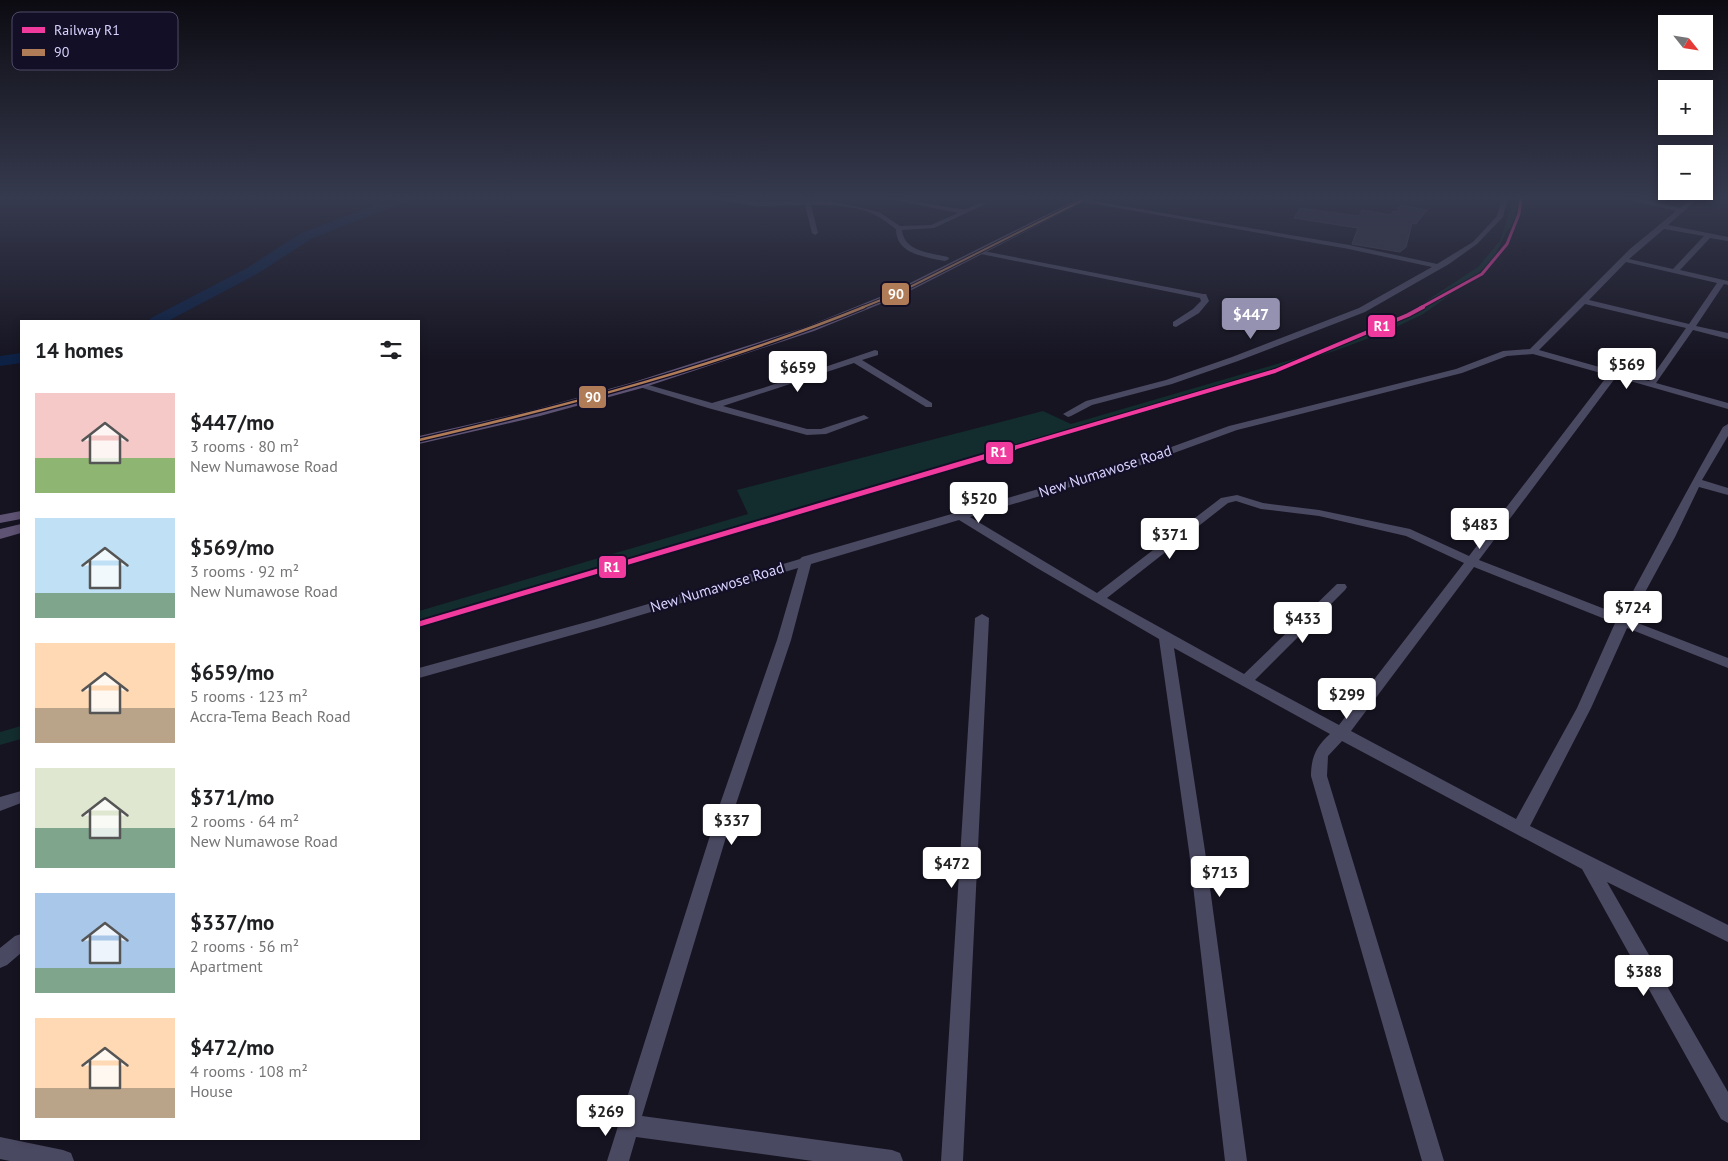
<!DOCTYPE html>
<html lang="en">
<head>
<meta charset="utf-8">
<style>
	:root { --surface:#fff; --page:#f2f2f2; --text:#202124; --muted:#757577; --accent:#9591b1 }
	body { margin:0; font-family:"PT Sans",sans-serif; background:var(--page); color:var(--text); height:100vh; display:flex; flex-direction:column; font-size:19px; white-space:nowrap }
	* { box-sizing:border-box; margin:0 }
	p { font-size:16px; color:var(--muted) }
	.icon { flex:none; width:28px; height:28px; fill:none; stroke:currentColor; stroke-width:2; stroke-linecap:round; stroke-linejoin:round }
	.map { position:relative; flex:1; overflow:hidden }
	.panel { position:absolute; left:20px; top:320px; width:400px; height:820px; display:flex; flex-direction:column; background:var(--surface); border-radius:0px; box-shadow:0 2px 8px #0003 }
	.panel>* { flex:none }
	.needle { width:32px; rotate:120deg }
	.buttons { position:absolute; left:1658px; top:15px; display:grid; gap:10px }
	.buttons a { display:grid; place-items:center; width:55px; height:55px; border-radius:0px; background:var(--surface); box-shadow:0 2px 8px #0003; font-size:25px }
	.price { position:absolute; translate:-50% -42px; padding:0 11px; border-radius:5px; background:#fff; color:#222; font-size:16px; line-height:32px; filter:drop-shadow(0 1px 2px #0008) }
	.price::after { content:''; position:absolute; left:50%; top:30px; width:15px; height:11px; margin-left:-8px; background:inherit; clip-path:polygon(0 0,100% 0,50% 100%) }
	.price.selected { background:var(--accent); color:#fff }
	ul { padding:0; list-style:none }
	li { display:flex; align-items:center; gap:15px; height:125px; padding:0 15px }
	li span { display:grid; place-items:center; flex:none; width:140px; height:100px; border-radius:0px; color:#555 }
	li>.icon { margin-inline-start:auto }
	span .icon { width:60px; height:60px; fill:#fffc; stroke-width:1 }
	li b { font-size:21px }
	h2 { display:flex; justify-content:space-between; align-items:center; height:60px; padding:0 15px; font-size:21px }
	.map>svg:first-child { display:block }
	.green { fill:#132c2d }
	.lines { fill:none; stroke-linecap:round; stroke-linejoin:round }
	.river { fill:#0d2144; fill-rule:evenodd }
	.building { fill:#343243; stroke:#433f54 }
	.minor { fill:#4a4962; fill-rule:evenodd }
	.major { fill:#5e5373; fill-rule:evenodd }
	.bus-1-far1-casing { stroke:#130f26; stroke-width:4 }
	.bus-1-casing { stroke:#130f26; stroke-width:5 }
	.bus-1-far1 { stroke:#b07c57; stroke-width:2 }
	.bus-1 { stroke:#b07c57; stroke-width:2.5 }
	.rail-1-far2-casing { stroke:#130f26; stroke-width:5 }
	.rail-1-far1-casing { stroke:#130f26; stroke-width:6 }
	.rail-1-casing { stroke:#130f26; stroke-width:9 }
	.rail-1-far2 { stroke:#f13a9d; stroke-width:3 }
	.rail-1-far1 { stroke:#f13a9d; stroke-width:4 }
	.rail-1 { stroke:#f13a9d; stroke-width:5 }
	.labels { text-anchor:middle; dominant-baseline:central; stroke-width:4.5; stroke-linejoin:round; paint-order:stroke }
	.street-label { font-size:15px; fill:#d9d4ff; stroke:#130f26 }
	.key { fill:#130f26; stroke:#4e4a67; stroke-width:1 }
	.key-label { font-size:14px; fill:#d9d4ff }
	.line-badge { stroke:#130f26; stroke-width:2 }
	.badge-label { font-size:14px; text-anchor:middle; font-weight:bold; fill:#fff }
</style>
</head>
<body>
<div class="map">
<svg width="1728" height="1161" viewBox="0 0 1728 1161">
	<rect width="100%" height="100%" fill="#161421"/>
	<path class="green" d="M1512,197H1519L1514,229H1508L1492,260L1471,280L1423,314L1388,331L1337,350L1167,406L808,508L419,624V611L748,514L737,490L1043,411L1071,424L1301,357L1397,320L1478,267L1500,241L1510,211Z
		M21,726V739L0,745V732Z"/>
	<g class="lines">
		<path class="river" d="M396,197H417L311,239L257,274L168,321H149L151,318L247,268L301,233Z
			M21,353V363L0,366V356Z"/>
	</g>
	<path class="building" d="M1401,205L1427,210L1416,224L1412,223L1406,247L1400,252L1352,244L1358,228L1294,218L1300,208L1359,216L1362,210L1391,215L1393,211L1396,212Z"/>
	<g class="lines">
		<path class="minor" d="M705,197H724L756,202L804,201L803,197H809L810,201H830L879,212L900,226L931,225L958,213L879,197C907,197 933,206 961,209C970,211 978,199 986,204L934,228L902,230C904,252 931,253 948,257L949,259L945,261C925,257 896,254 896,229C889,224 882,218 875,215C857,205 831,205 811,205L818,233L815,235L812,233L805,205L756,206Z
			M1499,197H1505L1507,201L1503,217L1477,244L1449,264L1365,312L1238,361L1172,384L1092,405L1071,416L1068,417L1063,414L1086,401L1166,380L1232,357L1359,308L1432,267L1349,249L1084,202L1081,200L1082,199L1349,245L1437,264L1473,242L1497,216L1501,201Z
			M1617,197H1631L1680,208L1693,197H1700L1668,225L1728,237V241L1710,238L1680,270L1728,281V285L1724,284L1696,326L1728,333V339L1693,330L1656,383L1728,403V409L1616,377L1479,560L1620,615C1654,553 1687,489 1723,427L1728,424V436L1702,480L1728,488V495L1699,487L1675,537L1630,620L1728,658V668L1627,628L1591,708L1530,826L1728,925V942L1607,882L1728,1092V1123L1721,1119L1582,869L1342,741L1328,756L1327,776L1444,1161H1422L1311,776C1311,758 1316,746 1330,734L1174,648L1205,851L1247,1161H1225L1189,851L1159,639L1037,568L959,520L811,564L791,640L736,804L642,1116L892,1150L900,1153L903,1161H813L636,1137L629,1161H607L720,804L777,640L798,568L604,626L419,678V668L594,620L800,559L802,557L1122,465L1229,426L1456,369L1503,351L1530,349L1630,249L1676,211ZM1664,229L1704,236L1673,269L1629,259ZM1626,262L1717,283L1689,324L1589,300ZM1585,304L1686,328L1649,381L1539,350ZM1533,354L1608,375L1469,556L1410,529L1319,510L1263,503L1237,495L1221,498L1097,593L970,517L1130,469L1237,430L1462,373L1507,356ZM1236,501L1261,509L1319,516L1406,536L1464,563L1339,725L1255,680L1345,590L1347,587L1345,584H1337L1244,674L1107,598L1228,503ZM1474,567L1615,623L1577,708L1516,819L1351,731Z
			M978,250L1203,294H1206L1209,301L1199,313L1176,327L1173,326V322L1193,309L1201,301L1200,298L981,254L977,252Z
			M875,350L878,351V355L862,360L932,403V407H926L854,363L723,406L807,429H821L864,415L869,418L826,434L807,435L708,408L633,385L638,382L712,403L763,388Z
			M982,614L989,618L963,1161H941L975,618Z
			M21,791V803L0,811V797Z
			M21,934V953L7,965L0,968V948L15,936Z
			M0,1137L63,1150L71,1153L74,1161H10L0,1159Z"/>
		<path class="major" d="M1082,197H1093L900,296L814,331L642,388L540,416L419,444V436L533,410L634,382L806,327L892,292Z
			M21,511V519L0,523V515Z
			M21,524V533L0,539V529Z"/>
		<g class="bus-1-far1-casing">
			<path id="bus-1-far1" d="M861,308L896,294L1089,197"/>
		</g>
		<g class="bus-1-casing">
			<path id="bus-1" d="M419,440C570,405 721,365 864,307"/>
		</g>
		<use href="#bus-1-far1" class="bus-1-far1"/>
		<use href="#bus-1" class="bus-1"/>
		<g class="rail-1-far2-casing">
			<path id="rail-1-far2" d="M1420,308L1482,274L1507,244L1519,214L1521,197"/>
		</g>
		<g class="rail-1-far1-casing">
			<path id="rail-1-far1" d="M1010,449L1275,371L1408,315L1423,307"/>
		</g>
		<g class="rail-1-casing">
			<path id="rail-1" d="M419,624L1014,448"/>
		</g>
		<use href="#rail-1-far2" class="rail-1-far2"/>
		<use href="#rail-1-far1" class="rail-1-far1"/>
		<use href="#rail-1" class="rail-1"/>
	</g>
	<linearGradient id="sky" x2="0" y2="1"><stop stop-color="#0c0b12"/><stop offset="0.55" stop-color="#363a4e"/><stop offset="1" stop-color="#363a4e" stop-opacity="0"/></linearGradient>
	<rect width="1728" height="360" fill="url(#sky)"/>
	<g class="labels">
		<g class="street-label">
			<text transform="translate(1105 471) rotate(-18)">New Numawose Road</text>
			<text transform="translate(717 587) rotate(-17)">New Numawose Road</text>
		</g>
	</g>
	<rect x="12" y="12" width="166" height="58" rx="8" class="key"/>
	<rect x="22" y="27" width="23" height="6" fill="#f13a9d"/>
	<rect x="22" y="49" width="23" height="7" fill="#b07c57"/>
	<g class="key-label">
		<text x="54" y="35">Railway R1</text>
		<text x="54" y="57">90</text>
	</g>
	<g class="line-badge">
		<rect x="881" y="282" width="29" height="24" rx="5" fill="#b07c57"/>
		<rect x="1367" y="314" width="29" height="24" rx="5" fill="#f13a9d"/>
		<rect x="578" y="385" width="29" height="24" rx="5" fill="#b07c57"/>
		<rect x="985" y="441" width="29" height="24" rx="5" fill="#f13a9d"/>
		<rect x="598" y="555" width="29" height="24" rx="5" fill="#f13a9d"/>
	</g>
	<g class="badge-label">
		<text x="896" y="299">90</text>
		<text x="1382" y="331">R1</text>
		<text x="593" y="402">90</text>
		<text x="999" y="457">R1</text>
		<text x="612" y="572">R1</text>
	</g>
</svg>
<div class="buttons">
<a><svg class="needle" viewBox="-14 -14 28 28"><path d="M0-13l5 13h-10z" fill="#e53935"/><path d="M0 13l5-13h-10z" fill="#757577"/></svg></a>
<a>+</a>
<a>−</a>
</div>
<b class="price selected" style="left:1251px;top:340px">$447</b>
<b class="price" style="left:1627px;top:390px">$569</b>
<b class="price" style="left:798px;top:393px">$659</b>
<b class="price" style="left:979px;top:524px">$520</b>
<b class="price" style="left:1480px;top:550px">$483</b>
<b class="price" style="left:1170px;top:560px">$371</b>
<b class="price" style="left:1633px;top:633px">$724</b>
<b class="price" style="left:1303px;top:644px">$433</b>
<b class="price" style="left:1347px;top:720px">$299</b>
<b class="price" style="left:732px;top:846px">$337</b>
<b class="price" style="left:952px;top:889px">$472</b>
<b class="price" style="left:1220px;top:898px">$713</b>
<b class="price" style="left:1644px;top:997px">$388</b>
<b class="price" style="left:606px;top:1137px">$269</b>
<section class="panel">
<h2>14 homes<svg class="icon" aria-label="filters" viewBox="0 0 24 24"><path d="M4 7h16M4 17h16"/><circle cx="9" cy="7" r="2"/><circle cx="15" cy="17" r="2"/></svg></h2>
<ul>
<li><span style="background:linear-gradient(#f6c9c9 65%,#8fb573 0)"><svg class="icon" aria-label="home" viewBox="0 0 24 24"><path d="M3 11l9-7 9 7M6 9v11h12V9"/></svg></span><div><b>$447/mo</b><p>3 rooms · 80 m²</p><p>New Numawose Road</p></div></li>
<li><span style="background:linear-gradient(#bfe0f5 75%,#7fa58c 0)"><svg class="icon" aria-label="home" viewBox="0 0 24 24"><path d="M3 11l9-7 9 7M6 9v11h12V9"/></svg></span><div><b>$569/mo</b><p>3 rooms · 92 m²</p><p>New Numawose Road</p></div></li>
<li><span style="background:linear-gradient(#ffd9b3 65%,#b9a48a 0)"><svg class="icon" aria-label="home" viewBox="0 0 24 24"><path d="M3 11l9-7 9 7M6 9v11h12V9"/></svg></span><div><b>$659/mo</b><p>5 rooms · 123 m²</p><p>Accra-Tema Beach Road</p></div></li>
<li><span style="background:linear-gradient(#dfe7d0 60%,#7fa58c 0)"><svg class="icon" aria-label="home" viewBox="0 0 24 24"><path d="M3 11l9-7 9 7M6 9v11h12V9"/></svg></span><div><b>$371/mo</b><p>2 rooms · 64 m²</p><p>New Numawose Road</p></div></li>
<li><span style="background:linear-gradient(#a9c7e8 75%,#7fa58c 0)"><svg class="icon" aria-label="home" viewBox="0 0 24 24"><path d="M3 11l9-7 9 7M6 9v11h12V9"/></svg></span><div><b>$337/mo</b><p>2 rooms · 56 m²</p><p>Apartment</p></div></li>
<li><span style="background:linear-gradient(#ffd9b3 70%,#b9a48a 0)"><svg class="icon" aria-label="home" viewBox="0 0 24 24"><path d="M3 11l9-7 9 7M6 9v11h12V9"/></svg></span><div><b>$472/mo</b><p>4 rooms · 108 m²</p><p>House</p></div></li>
</ul>
</section>
</div>
</body>
</html>
